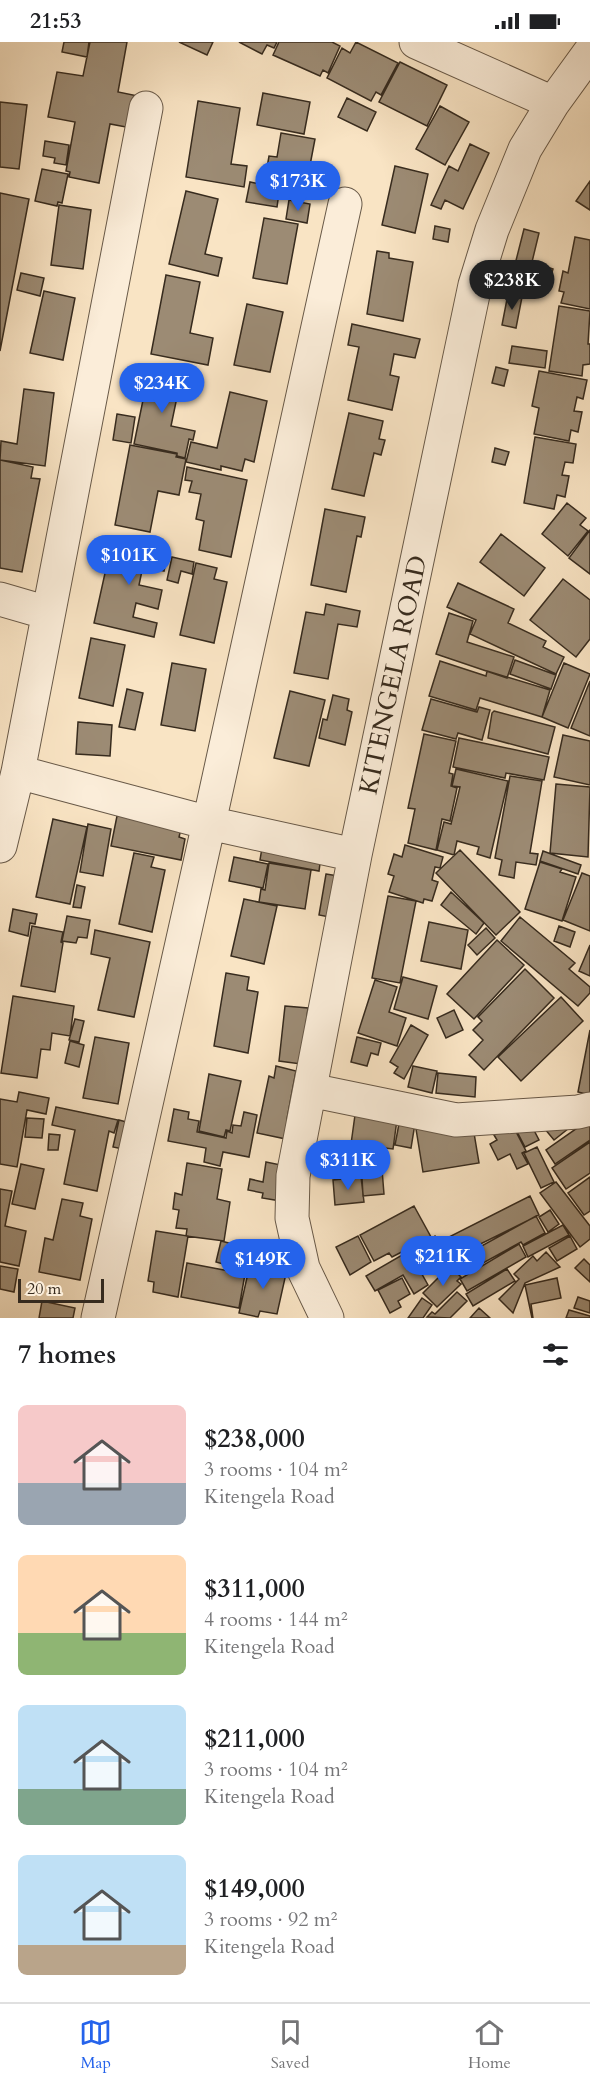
<!DOCTYPE html>
<html lang="en">
<head>
<meta charset="utf-8">
<style>
	:root { --surface:#fff; --page:#f2f2f2; --text:#202124; --muted:#757577; --line:#e0e0e0; --accent:#2563eb }
	body { margin:0; font-family:Cardo,serif; background:var(--page); color:var(--text); height:100vh; display:flex; flex-direction:column; font-size:22px; white-space:nowrap }
	* { box-sizing:border-box; margin:0 }
	p { font-size:20px; color:var(--muted) }
	.icon { flex:none; width:33px; height:33px; fill:none; stroke:currentColor; stroke-width:2; stroke-linecap:round; stroke-linejoin:round }
	.map { position:relative; height:1276px; overflow:hidden }
	.details { display:flex; flex-direction:column; background:var(--surface); flex:1 }
	.details>* { flex:none }
	.scale { position:absolute; left:18px; bottom:15px; width:86px; box-sizing:border-box; padding-left:6px; border:3px solid #372b1e; border-top:0; font-size:16px; line-height:21px; white-space:nowrap; color:#372b1e; -webkit-text-stroke:4px #fbedd9; paint-order:stroke }
	.price { position:absolute; translate:-50% -51px; padding:0 14px; border-radius:21px; background:var(--accent); color:#fff; font-size:20px; line-height:39px; filter:drop-shadow(0 2px 3px #0008) }
	.price::after { content:''; position:absolute; left:50%; top:36px; width:18px; height:14px; margin-left:-9px; background:inherit; clip-path:polygon(0 0,100% 0,50% 100%) }
	.price.current { background:#222; color:#fff }
	ul { padding:0; list-style:none }
	li { display:flex; align-items:center; gap:18px; height:150px; padding:0 18px }
	li span { display:grid; place-items:center; flex:none; width:168px; height:120px; border-radius:9px; color:#555 }
	li>.icon { margin-inline-start:auto }
	span .icon { width:72px; height:72px; fill:#fffc; stroke-width:1 }
	li b { font-size:26px }
	h2 { display:flex; justify-content:space-between; align-items:center; height:72px; padding:0 18px; font-size:26px }
	.status { display:flex; justify-content:space-between; align-items:center; height:42px; padding:0 30px; background:var(--surface); direction:ltr }
	.status svg { height:16px; fill:currentColor }
	.menu { display:flex; justify-content:space-around; align-items:center; height:84px; border-top:2px solid var(--line); background:var(--surface); font-size:16px; color:var(--muted) }
	.menu a { display:grid; justify-items:center; gap:3px }
	.menu .current { color:var(--accent) }
	.map>svg:first-child { display:block }
	.building { fill:#9c8b74; stroke:#372b1e; stroke-width:1.5 }
	.lines { fill:none; stroke-linecap:round; stroke-linejoin:round }
	.minor-casing { stroke:#685948; stroke-width:35 }
	.minor { stroke:#fbedd9; stroke-width:33 }
	.labels { text-anchor:middle; dominant-baseline:central; stroke-width:4.5; stroke-linejoin:round; paint-order:stroke }
	.street-label { font-size:26px; fill:#372b1e; stroke:#fbedd9 }
</style>
</head>
<body>
<div class="status"><b>21:53</b><svg viewBox="0 0 49 12"><path d="M0 12V9h3v3zM5 12V6h3v6zM10 12V3h3v9zM15 12V0h3v12zM26 1h20v11H26zM47 4h2v5h-2z"/></svg></div>
<div class="map">
<svg width="590" height="1276" viewBox="0 0 590 1276">
	<rect width="100%" height="100%" fill="#f9e4c4"/>
	<filter id="stains"><feTurbulence type="fractalNoise" baseFrequency=".00333" numOctaves="4"/><feColorMatrix values="0 0 0 0 .2 0 0 0 0 .09 0 0 0 0 .02 0 0 0 .5 -.17"/></filter>
	<radialGradient id="worn" r=".72"><stop offset=".6" stop-color="#630" stop-opacity="0"/><stop offset="1" stop-color="#630" stop-opacity=".3"/></radialGradient>
	<path class="building" d="M64,0H89L87,15L62,10Z
		M90,0H127L118,50L138,54L131,86L110,82L99,141L69,135L70,130L66,129L75,80L48,75L57,30L83,34Z
		M179,0H213L207,13Z
		M239,0H277L274,6L267,3L262,12Z
		M279,0H332L340,4L328,31L323,28L320,34L273,13Z
		M356,0L398,21L381,53L376,50L371,59L327,36L342,6L350,11Z
		M400,20L447,43L427,84L379,60Z
		M263,51L310,60L304,92L257,83Z
		M347,56L376,70L367,89L338,75Z
		M198,59L240,66L231,122L247,124L244,145L186,135Z
		M0,60L27,63L19,127L0,125Z
		M440,64L469,80L445,123L416,107Z
		M281,91L315,97L304,155L279,151L277,165L246,160L250,140L264,143L269,114L277,115Z
		M45,99L69,103L66,123L54,121L55,116L43,114Z
		M470,102L489,111L463,167L445,158L441,167L431,163L449,124L458,129Z
		M395,124L428,132L415,191L382,183Z
		M42,127L68,132L62,161L58,160L57,164L35,159Z
		M590,139V168L576,159Z
		M186,149L218,157L205,212L222,216L218,234L169,222Z
		M0,151L29,157L0,309Z
		M289,158L310,162L307,181L286,177Z
		M59,163L91,168L83,227L51,223Z
		M264,176L298,182L287,242L253,236Z
		M435,184L450,187L448,200L433,197Z
		M524,187L539,191L525,249L509,246Z
		M575,195L590,198V267L561,261L564,250L559,249L563,229L568,231Z
		M377,209L389,211V216L413,220L403,279L367,272Z
		M544,224L553,227L550,237L540,234Z
		M21,231L44,236L40,254L17,248Z
		M166,233L200,240L190,291L213,296L208,323L151,312Z
		M44,249L75,256L63,318L30,311Z
		M508,252L522,255L516,286L502,283Z
		M247,262L283,270L270,330L234,323Z
		M559,264L590,269L588,302H590V322L583,323L582,334L549,329Z
		M352,282L420,297L415,316L394,312L390,333L399,335L392,368L348,358L359,305L348,303Z
		M512,304L547,309L545,326L509,321Z
		M150,324L182,331L171,384L195,389L193,398L189,397L185,416L177,414V411L134,402Z
		M496,325L508,328L504,344L492,341Z
		M539,329L587,338L583,357L577,355L574,369L582,370L578,390L571,388L569,399L534,392L539,366L532,364Z
		M24,347L54,351L45,424L0,418L1,399L17,402Z
		M230,350L267,359L254,420L245,417L242,429L221,424V428L186,420L191,400L217,406Z
		M349,371L383,379L379,397L385,398L381,413L374,411L364,454L332,447Z
		M117,372L135,375L131,401L113,398Z
		M535,395L576,402L573,421L565,420L562,433L569,434L565,455L557,453L554,467L524,461Z
		M130,403L177,412L176,415L186,417L179,453L158,449L150,490L115,483Z
		M495,406L509,410L505,423L492,420Z
		M0,418L33,425L31,436L40,437L22,530L0,526Z
		M187,425L247,438L231,515L199,508L204,479L196,477L201,452L189,450L192,439L185,438Z
		M567,461L586,476L580,483L588,489L568,514L542,492Z
		M325,467L365,475L361,495L357,494L346,550L311,543Z
		M590,488V532L569,516Z
		M501,492L545,526L524,554L480,520Z
		M113,495L169,508L164,529L143,524L139,543L162,548L158,567L136,561L133,575L157,581L154,595L94,581Z
		M172,515L194,520L192,532L181,529L178,541L167,538Z
		M196,521L217,526L214,537L227,540L214,601L180,593Z
		M563,537L590,558V597L576,615L530,578Z
		M458,541L514,567L508,581L546,599L543,605L564,615L556,632L470,592L476,578L447,565Z
		M326,562L360,569L357,585L338,582L328,637L294,631L306,570L324,573Z
		M449,571L473,579L467,600L514,615L507,636L436,612Z
		M91,596L125,603L113,664L79,656Z
		M515,618L556,633L551,647L510,632Z
		M440,619L486,634L487,629L550,648L542,675L480,656L476,668L429,654Z
		M172,621L206,627L195,689L161,683Z
		M564,621L590,632L568,686L542,675Z
		M590,639V694L571,686Z
		M127,647L143,651L135,688L119,685Z
		M290,649L325,658L309,724L274,716Z
		M333,653L349,657L347,668L352,670L345,703L319,696L323,677L327,678Z
		M431,657L477,670L479,665L490,668L482,698L458,691L456,697L422,688Z
		M494,669L555,685L548,712L488,696L492,671Z
		M78,680L112,683L110,714L76,712Z
		M424,692L456,699L449,731L453,732L451,744L457,746L450,779L442,777L436,808L408,801L415,767L408,766Z
		M563,693L590,699V743L554,735Z
		M459,696L549,715L544,738L506,731L505,736L453,725Z
		M456,727L508,739L490,816L477,812L479,805L457,799L454,813L437,808L444,780L451,782L460,745L452,744Z
		M510,734L542,739L530,811L538,812L536,823L516,820L514,836L499,833L502,818L495,816Z
		M556,742L590,745L588,815L550,811Z
		M118,769L182,783L179,795L185,797L181,818L111,804Z
		M53,777L87,785L70,862L36,855Z
		M88,782L111,787L103,834L80,830Z
		M405,803L443,815L440,826L435,825L432,838L438,840L432,859L424,857L423,861L389,850L394,834L388,832L394,812L402,815Z
		M262,806L321,814L319,829L260,818Z
		M460,808L520,870L496,893L436,831Z
		M543,809L581,823L578,832L540,819Z
		M134,811L154,815L151,825L165,828L152,890L119,882Z
		M234,815L268,822L263,846L229,839Z
		M540,820L562,827L560,830L576,835L562,879L525,867Z
		M269,821L311,828L305,867L259,860L261,847L265,848Z
		M582,831L590,834V889L563,878Z
		M326,832L345,835L334,876L319,873Z
		M77,843L85,845L81,866L73,865Z
		M451,850L484,881L476,892L441,863Z
		M388,854L416,859L400,941L372,936Z
		M244,857L277,864L264,922L231,914Z
		M13,867L37,872L35,882L30,881L28,894L9,889Z
		M67,874L90,878L87,896L78,895L76,901L62,899Z
		M520,875L575,921L569,927L590,945V951L578,964L501,899Z
		M429,880L468,888L461,927L421,919Z
		M32,884L63,890L61,900L63,901L55,950L21,944Z
		M559,884L575,890L570,905L554,899Z
		M486,886L495,896L477,913L468,903Z
		M95,888L150,900L134,975L98,968L110,916L91,912Z
		M497,898L524,923L474,977L447,952Z
		M590,903V934L579,929Z
		M525,927L554,956L484,1028L469,1013L483,998L473,988L482,979L478,975Z
		M226,931L249,935L247,948L258,950L248,1011L214,1004Z
		M403,935L437,944L428,977L394,967Z
		M375,938L397,945L389,970L406,976L397,1004L358,991Z
		M13,954L74,964L70,994L52,991L50,1008L41,1007L37,1036L1,1031Z
		M561,955L583,979L521,1039L498,1015Z
		M285,964L308,966L301,1022L279,1019Z
		M454,968L463,988L446,996L437,976Z
		M75,977L84,979L79,1000L69,998Z
		M411,983L428,993L404,1037L394,1031L398,1025L390,1020Z
		M590,988V1053L578,1050Z
		M95,995L129,1001L118,1062L83,1056Z
		M357,995L381,1001L378,1013L371,1011L367,1024L351,1020Z
		M70,999L84,1003L79,1025L65,1021Z
		M276,1024L296,1029L287,1077L291,1078L286,1097L257,1091L269,1034L274,1036Z
		M413,1024L437,1029L432,1051L408,1045Z
		M438,1031L476,1035L475,1055L436,1051Z
		M209,1032L241,1039L230,1089L226,1088L224,1095L199,1089Z
		M19,1050L49,1056L46,1072L27,1068L17,1125L0,1122V1057L17,1060Z
		M399,1063L393,1107L351,1102L355,1073Z
		M56,1065L118,1078L114,1091L109,1089L97,1149L64,1142L75,1088L52,1083Z
		M402,1066L417,1069L411,1106L395,1103Z
		M174,1067L189,1070L188,1077L199,1079L197,1090L226,1096L227,1089L232,1091L233,1083L241,1084L244,1070L257,1073L249,1115L223,1110L220,1124L204,1120L206,1106L168,1099Z
		M526,1073L539,1098L525,1105L512,1080Z
		M583,1075L554,1098L544,1086Z
		M27,1076L44,1077L42,1096L25,1095Z
		M590,1077V1098L555,1122L546,1108Z
		M119,1078L134,1082L128,1108L113,1105Z
		M472,1079L479,1121L423,1130L416,1087Z
		M513,1084L526,1109L522,1111L528,1122L517,1127L510,1112L498,1118L490,1102L497,1098L494,1093Z
		M49,1092L60,1093L58,1108H48Z
		M590,1100V1131L566,1147L552,1126Z
		M537,1105L554,1140L541,1146L524,1111Z
		M381,1115L384,1152L363,1154L361,1117Z
		M266,1120L281,1123V1159L262,1156L263,1151L248,1148L250,1137L263,1140Z
		M187,1121L222,1127L217,1157L230,1160L224,1199L186,1194L187,1187L176,1186L179,1168L173,1167L175,1151L182,1153Z
		M21,1122L44,1127L35,1167L12,1162Z
		M361,1135L364,1160L335,1163L333,1138Z
		M590,1135V1169L584,1173L568,1151Z
		M556,1140L590,1184V1197L580,1205L540,1151Z
		M0,1147L12,1149L5,1184L26,1189L19,1224L0,1220Z
		M530,1154L539,1173L452,1216L443,1198Z
		M62,1157L83,1161L80,1174L92,1177L80,1238L39,1230L45,1196L53,1198Z
		M414,1164L431,1195L392,1215L389,1211L374,1219L360,1193Z
		M550,1168L559,1182L548,1190L539,1175Z
		M536,1174L545,1191L523,1203L521,1200L463,1232L456,1218Z
		M563,1183L569,1193L528,1215L523,1204Z
		M156,1189L188,1194L178,1255L153,1250L154,1240L148,1239Z
		M358,1194L371,1220L350,1233L336,1205Z
		M435,1194L454,1221L451,1224L450,1222L440,1230L421,1204Z
		M570,1194L577,1207L557,1219L549,1206Z
		M221,1199L260,1209L258,1220L251,1219L249,1229L216,1220Z
		M519,1202L526,1215L467,1249L460,1237Z
		M409,1209L428,1243L414,1252L403,1233L375,1249L366,1234Z
		M546,1210L560,1225L525,1241L513,1271L499,1257L519,1237L514,1232L533,1214L537,1219Z
		M584,1217L590,1223V1240L575,1226Z
		M253,1220L287,1227L277,1272L260,1269L258,1275L239,1271L248,1231H250Z
		M187,1221L245,1232L239,1266L181,1255Z
		M0,1224L18,1227L14,1250L0,1247Z
		M450,1224L461,1235L457,1239L461,1242L437,1265L423,1251Z
		M507,1227L515,1239L473,1264L466,1252Z
		M402,1236L410,1252L398,1259L401,1265L390,1271L378,1248Z
		M557,1236L561,1256L531,1262L533,1276H532L525,1243Z
		M457,1250L467,1259L450,1276L427,1275L432,1270L435,1272Z
		M578,1255L590,1259V1271L574,1266Z
		M422,1256L432,1263L423,1276H408Z
		M42,1259L75,1266L73,1276H39Z
		M479,1266L490,1276H470Z
		M569,1268L590,1274V1276H566Z"/>
	<g class="lines">
		<g class="minor-casing">
			<path id="minor" d="M416,0L553,61
				M0,557L48,571
				M18,730L209,781L355,813
				M0,804L18,730L146,66
				M310,1048L456,1078L578,1070L590,1067
				M98,1276L209,781L345,162
				M327,1276L303,1226L292,1176L293,1134L355,813L475,243L492,188L525,107L553,61L590,10"/>
		</g>
		<use href="#minor" class="minor"/>
	</g>
	<g class="labels">
		<g class="street-label">
			<text transform="translate(393 633) rotate(-78)">KITENGELA ROAD</text>
		</g>
	</g>
	<rect width="100%" height="100%" filter="url(#stains)"/>
	<rect width="100%" height="100%" fill="url(#worn)"/>
</svg>
<div class="scale">20 m</div>
<b class="price" style="left:298px;top:170px">$173K</b>
<b class="price current" style="left:512px;top:269px">$238K</b>
<b class="price" style="left:162px;top:372px">$234K</b>
<b class="price" style="left:129px;top:544px">$101K</b>
<b class="price" style="left:348px;top:1149px">$311K</b>
<b class="price" style="left:443px;top:1245px">$211K</b>
<b class="price" style="left:263px;top:1248px">$149K</b>
</div>
<section class="details">
<h2>7 homes<svg class="icon" aria-label="filters" viewBox="0 0 24 24"><path d="M4 7h16M4 17h16"/><circle cx="9" cy="7" r="2"/><circle cx="15" cy="17" r="2"/></svg></h2>
<ul>
<li><span style="background:linear-gradient(#f6c9c9 65%,#9aa5b1 0)"><svg class="icon" aria-label="home" viewBox="0 0 24 24"><path d="M3 11l9-7 9 7M6 9v11h12V9"/></svg></span><div><b>$238,000</b><p>3 rooms · 104 m²</p><p>Kitengela Road</p></div></li>
<li><span style="background:linear-gradient(#ffd9b3 65%,#8fb573 0)"><svg class="icon" aria-label="home" viewBox="0 0 24 24"><path d="M3 11l9-7 9 7M6 9v11h12V9"/></svg></span><div><b>$311,000</b><p>4 rooms · 144 m²</p><p>Kitengela Road</p></div></li>
<li><span style="background:linear-gradient(#bfe0f5 70%,#7fa58c 0)"><svg class="icon" aria-label="home" viewBox="0 0 24 24"><path d="M3 11l9-7 9 7M6 9v11h12V9"/></svg></span><div><b>$211,000</b><p>3 rooms · 104 m²</p><p>Kitengela Road</p></div></li>
<li><span style="background:linear-gradient(#bfe0f5 75%,#b9a48a 0)"><svg class="icon" aria-label="home" viewBox="0 0 24 24"><path d="M3 11l9-7 9 7M6 9v11h12V9"/></svg></span><div><b>$149,000</b><p>3 rooms · 92 m²</p><p>Kitengela Road</p></div></li>
</ul>
</section>
<nav class="menu">
<a class="current"><svg class="icon" aria-label="map" viewBox="0 0 24 24"><path d="M3 6l6-2 6 2 6-2v14l-6 2-6-2-6 2zM9 4v14M15 6v14"/></svg>Map</a>
<a><svg class="icon" aria-label="saved" viewBox="0 0 24 24"><path d="M7 4h10v16l-5-4-5 4z"/></svg>Saved</a>
<a><svg class="icon" aria-label="home" viewBox="0 0 24 24"><path d="M3 11l9-7 9 7M6 9v11h12V9"/></svg>Home</a>
</nav>
</body>
</html>
